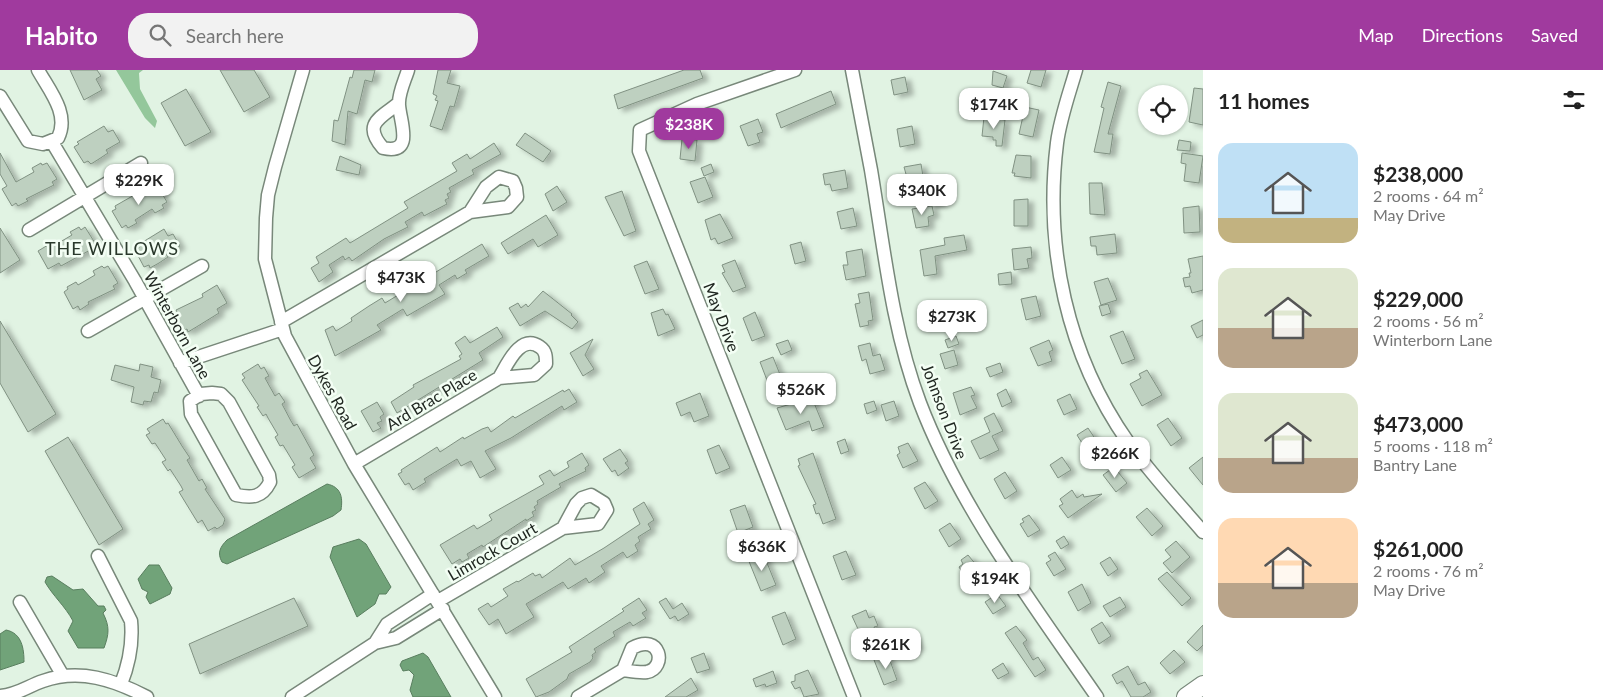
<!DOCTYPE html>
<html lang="en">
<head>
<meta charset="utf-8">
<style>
	:root { --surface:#fff; --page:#f2f2f2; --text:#222; --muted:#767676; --accent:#a03a9e }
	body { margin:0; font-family:Lato,sans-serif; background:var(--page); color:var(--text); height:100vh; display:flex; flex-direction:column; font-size:19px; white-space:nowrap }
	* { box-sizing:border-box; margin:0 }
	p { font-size:16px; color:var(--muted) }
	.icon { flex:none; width:28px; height:28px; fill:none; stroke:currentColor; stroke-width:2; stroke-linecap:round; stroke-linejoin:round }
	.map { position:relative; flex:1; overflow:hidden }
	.details { display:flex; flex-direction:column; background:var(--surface); width:400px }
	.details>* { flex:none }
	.tools { position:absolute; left:1138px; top:15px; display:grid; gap:10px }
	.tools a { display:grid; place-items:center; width:50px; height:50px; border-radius:50%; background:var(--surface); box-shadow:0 1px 4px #0004; font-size:25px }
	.price { position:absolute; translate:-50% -42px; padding:0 11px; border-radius:10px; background:#fff; color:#222; font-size:16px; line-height:32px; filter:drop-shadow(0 1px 2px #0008) }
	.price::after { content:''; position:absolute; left:50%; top:30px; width:15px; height:11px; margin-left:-8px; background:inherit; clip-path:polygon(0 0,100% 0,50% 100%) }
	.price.active { background:var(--accent); color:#fff }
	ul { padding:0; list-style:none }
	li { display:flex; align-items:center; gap:15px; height:125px; padding:0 15px }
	li span { display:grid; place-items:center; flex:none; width:140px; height:100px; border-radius:15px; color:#555 }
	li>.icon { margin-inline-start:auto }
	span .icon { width:60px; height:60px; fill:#fffc; stroke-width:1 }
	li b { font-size:21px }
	h2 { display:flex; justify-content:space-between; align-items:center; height:60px; padding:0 15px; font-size:21px }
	header { display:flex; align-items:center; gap:30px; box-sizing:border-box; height:70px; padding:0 25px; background:var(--accent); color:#fff }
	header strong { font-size:24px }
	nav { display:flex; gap:28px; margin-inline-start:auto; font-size:18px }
	.search { width:350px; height:45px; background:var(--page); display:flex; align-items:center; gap:12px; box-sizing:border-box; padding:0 18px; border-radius:20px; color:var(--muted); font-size:19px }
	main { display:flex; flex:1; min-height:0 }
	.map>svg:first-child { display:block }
	.forest { fill:#94c79b }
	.water { fill:#71a379; stroke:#597e5f }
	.building { fill:#bed0c0; stroke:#809182; filter:url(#shadow) }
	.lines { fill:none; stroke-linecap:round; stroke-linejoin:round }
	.street-casing { stroke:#78887a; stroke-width:15 }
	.secondary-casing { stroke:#78887a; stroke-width:20 }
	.street { stroke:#fff; stroke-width:12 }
	.secondary { stroke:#fff; stroke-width:18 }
	.labels { text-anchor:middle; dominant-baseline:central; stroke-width:5; stroke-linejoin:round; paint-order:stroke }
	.street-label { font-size:16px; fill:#202721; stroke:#f3fef4 }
	.neighbourhood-label { font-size:18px; letter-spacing:1px; fill:#29382b; stroke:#f3fef4 }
</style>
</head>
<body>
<header>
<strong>Habito</strong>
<div class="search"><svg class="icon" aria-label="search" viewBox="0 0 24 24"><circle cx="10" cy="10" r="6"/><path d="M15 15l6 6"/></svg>Search here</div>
<nav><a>Map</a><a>Directions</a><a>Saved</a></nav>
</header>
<main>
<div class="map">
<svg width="1203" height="627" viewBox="0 0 1203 627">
	<defs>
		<filter id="shadow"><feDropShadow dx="5.5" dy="3" stdDeviation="2.5" flood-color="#0004"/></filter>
	</defs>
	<rect width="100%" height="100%" fill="#e1f3e3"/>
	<path class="forest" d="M116,0H143L139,3L140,19L157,51L155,58L145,48Z"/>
	<path class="water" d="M327,414C341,417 343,427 341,440L333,446L227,494L222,492C217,483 220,477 227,470Z
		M359,469L366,474L391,517L386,524H379L375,534L357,547L330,487L333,477Z
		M149,495H159L172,518L170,524L150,534L146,527L148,522L142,519L138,509Z
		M52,506L73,520L83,519L98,536H104L106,540L103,543C110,557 109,564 104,578H78L68,561L73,551C65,536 53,526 45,512L47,507Z
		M6,560C22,563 24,579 24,592L0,600V564Z
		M423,583L428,587L451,627H413L410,620L414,605L409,600L403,601L400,595L402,591Z"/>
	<path class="building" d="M70,0H97L101,6L96,9L102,20L84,30Z
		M220,0H254L270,27L244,42Z
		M354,0H375L372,12L365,10L357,44L348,41L345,75L332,71L334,50L338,51L350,7L352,8Z
		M438,0H451L447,13L460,16L454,37L450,36L442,60L430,56L438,31L435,30L437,26L433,24Z
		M684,0H700L703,8L618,39L614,25Z
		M1031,0H1046L1041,17L1027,13Z
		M993,1L1007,6L1003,18L992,15Z
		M905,7L908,22L894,25L891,10Z
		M1108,12L1121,16L1108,64H1113L1110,84L1094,82L1104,38L1101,37Z
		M1194,18L1203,19V55L1189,52Z
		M186,19L211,62L185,76L161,33Z
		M831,21L836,34L781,58L776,44Z
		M1025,37L1039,40L1033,67L1019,64Z
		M984,47L1005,50L1002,76H996V70H993V67L982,66Z
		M758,49L763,62L757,64L760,72L748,76L740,56Z
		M104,56L108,62L113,60L120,72L106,80L108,83L99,89L91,94L88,91L84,93L74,77L79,74L77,72Z
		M912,56L915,74L900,77L897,59Z
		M525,63L551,81L543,92L516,75Z
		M682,69L697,70L695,91L680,89Z
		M1179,70L1191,72L1190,81L1177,80Z
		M494,73L501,84L472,100L474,104L449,118L451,122L447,124L449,128L445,130L447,134L424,146L422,142L405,152L408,157L384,169L352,191L349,187L345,190L343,186L329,195L333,202L319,212L311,198L319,193L316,187L346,168L350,173L408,138L404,132L457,101L452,93L467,84L470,89Z
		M0,83L16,112L34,102L32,98L41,93L42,95L47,93L57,109L52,112L54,115L26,129L28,131L18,136L16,133L12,136L2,119L7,116L0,104Z
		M1182,83L1203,86L1199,113L1184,111L1186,94L1181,93Z
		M1016,85L1031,86V108L1014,106L1015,103H1012Z
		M340,86L361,95L359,105L336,100Z
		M711,94L714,102L704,106L701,98Z
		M921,94L924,112L909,115L904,97Z
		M845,100L848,118L832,121L830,114L825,115L823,104Z
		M705,107L713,127L698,133L690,112Z
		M1089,113H1102L1105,145L1090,144Z
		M157,115L167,132L162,135L164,138L155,143L152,139L135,150L137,153L128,158L126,155L122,158L112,141L116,139L115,136L150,116L152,118Z
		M557,116L567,132L553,141L545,124Z
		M622,121L636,161L624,166L605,127Z
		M938,121L941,133L930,135L927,123Z
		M1028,129V156H1014V130Z
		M932,136L934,145L928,147L929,156L916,158L912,139Z
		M1199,136L1200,162L1184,163L1183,138Z
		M853,138L857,156L841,159L837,142Z
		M720,144L733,168L718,174L715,168L711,170L705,150Z
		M546,145L558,165L538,177L533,169L508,184L501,173Z
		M79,157L81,160L85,157L95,173L91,176L92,179L61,196L59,193L48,199L38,181L53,172L55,175L72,165L70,162Z
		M0,158L20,190L0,203Z
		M164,159L168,166L173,164L180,176L166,184L168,187L159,193L150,198L149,195L144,197L135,180L139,178L138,175Z
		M1115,164L1117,183L1097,185L1096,176H1091L1090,167Z
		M964,165L967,180L935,186L937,204L924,206L920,180L945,175L944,168Z
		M801,172L806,191L795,194L790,175Z
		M482,174L489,186L465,200L467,203L457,209L455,205L439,215L445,224L407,246L403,239L377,255L381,260L335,286L325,260L333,256L336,261L352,251L351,248L369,236L382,228L385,233Z
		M1031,177L1032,188L1027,189L1029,198L1014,200L1012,179Z
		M862,179L866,206L846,210L843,195H848L846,182Z
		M1203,186V220L1192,223L1190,216L1185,217L1183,208L1190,207L1189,203H1191L1188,189Z
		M735,190L746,217L733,222L722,203L725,202L722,195Z
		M647,191L659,219L645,224L634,196Z
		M102,196L104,198L108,196L118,213L113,216L115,219L88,232L89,234L80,240L78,236L73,239L64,222L68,219L67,217L76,212L78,215L95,205L93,201Z
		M1011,202L1012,214L999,215L998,204Z
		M1108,208L1117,230L1101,235L1094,212Z
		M217,215L227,233L217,239L219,243L198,256L188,262L187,259L182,261L173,245L177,242L176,240L203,227L202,224Z
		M543,221L572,244L571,245L578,252L572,259L545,241L520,256L509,238L518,233L521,238L526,234L528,237Z
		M869,222L873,250L868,251L869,255L860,257L855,234L860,233L858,224Z
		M1036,226L1041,246L1026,250L1021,229Z
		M1108,234L1111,243L1102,246L1099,236Z
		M944,235L946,250L933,252L930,237Z
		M663,239L666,245L668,244L675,259L658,266L651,243Z
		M755,242L765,266L752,271L743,248Z
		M1203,250V265L1197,268L1191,256Z
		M0,251L56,344L28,362L0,313Z
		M497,257L503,267L479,283L483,290L397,343L391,332L414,317L413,315L461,289L459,286L462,284L455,273L465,266L470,273Z
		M1123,261L1135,289L1122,294L1110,266Z
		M956,266L959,274L948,278L945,270Z
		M593,269L585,285L594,299L583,306L570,283Z
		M788,270L792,280L781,285L776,274Z
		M1049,270L1053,280L1049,282L1052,291L1038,296L1030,278Z
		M870,273L873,286L880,284L885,300L870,304L866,289L862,291L858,276Z
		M954,280L958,295L945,299L940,284Z
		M773,287L783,312L770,318L760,292Z
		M1000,293L1003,302L990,307L986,298Z
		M140,294L153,297L151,307L161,310L158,323L154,322L151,332L144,331L143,335L131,332L134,317L111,310L115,295L139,301Z
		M258,294L261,299L264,297L269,306L265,308L275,326L279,323L285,332L282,334L291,351L294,356L297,354L314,385L310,388L316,398L299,408L292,397L295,395L283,375L280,376L275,367L278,365L268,348L266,344L263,346L257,337L259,336L242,310L245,308L242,304Z
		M1147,300L1162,325L1142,336L1130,314L1141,308L1139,304Z
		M971,317L975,325L971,326L977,338L960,345L953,323Z
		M569,319L577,332L564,340L562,336L511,368L485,381L496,399L480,408L471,391L461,396L457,389L424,409L426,412L413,420L409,413L405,415L398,404L402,402L401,400L437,377L440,382L463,367L464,369L482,359L488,357L491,362L513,346L515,348L563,320L564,322Z
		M1006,319L1012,332L1002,337L997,324Z
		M700,323L709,346L694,352L690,342L681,346L676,333Z
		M1070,324L1077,339L1064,345L1057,330Z
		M812,328L824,357L812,361L809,351L786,360L777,338Z
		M874,331L877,340L867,344L864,334Z
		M894,331L899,346L886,351L881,335Z
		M377,332L384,344L380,347L382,351L377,353L381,358L373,362L361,341Z
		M994,343L1003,361L992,366L999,380L980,389L971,371L990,362L984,348Z
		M1168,348L1182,368L1171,376L1157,355Z
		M163,349L166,354L168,353L182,376L190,388L187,390L199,411L202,409L207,418L205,419L225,449L223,455L217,459L215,457L208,461L202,450L198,453L179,422L183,420L181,416L170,399L168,401L162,392L166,390L155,373L152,374L146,365L150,363L147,359Z
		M1088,358L1102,379L1090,386L1077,365Z
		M68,367L123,459L99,475L45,381Z
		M845,369L849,381L841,384L837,372Z
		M908,373L918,391L903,398L897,385L900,383L898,377Z
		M719,375L730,398L716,404L707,380Z
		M620,379L628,391L625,393L629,398L618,406L615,400L612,402L603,389Z
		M582,383L589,395L585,398L586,401L559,414L561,417L537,431L538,434L534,437L536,440L532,442L534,446L526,451V449L483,477L482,475L467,484L469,488L462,492L460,489L452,494L440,475L474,455L477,459L492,450L489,445L544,414L539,406L550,400L554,406L569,397L567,392Z
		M813,383L836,449L823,454L819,443L816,444L813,435L816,434L798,396L800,395L798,389Z
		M1062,387L1071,400L1058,408L1050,395Z
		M1203,387V415L1189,398Z
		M1114,397L1127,413L1116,422L1103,405Z
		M1005,402L1017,421L1005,429L994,409Z
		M925,412L938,431L925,439L914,418Z
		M1072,420L1077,428L1083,424L1084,427L1102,424L1068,448L1059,436L1063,434L1060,429Z
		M644,432L654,450L648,454L651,459L638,467L640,471L635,475L638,481L627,488L623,482L601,496L605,502L589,513L586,508L568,519L563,512L526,534L534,547L506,564L498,549L489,555L478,539L488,533L491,537L508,526L503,519L517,511L518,512L533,503L535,506L540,504L542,508L570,488L575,495L604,478L640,454L633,439Z
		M745,435L753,457L738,463L730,440Z
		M1147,438L1163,456L1152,466L1136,447Z
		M1029,445L1040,460L1028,467L1020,454L1024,452L1022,449Z
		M950,453L961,469L949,477L939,460Z
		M1064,466L1069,474L1061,479L1056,471Z
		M1176,471L1190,487L1172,503L1163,493L1171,487L1165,480Z
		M846,481L856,505L842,510L833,486Z
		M1055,482L1066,499L1054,506L1046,493L1051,490L1048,486Z
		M763,483L776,515L761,521L748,489Z
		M968,485L983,503L969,513L959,497L963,494L961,490Z
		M1110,487L1118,499L1108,506L1100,493Z
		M1167,502L1191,528L1182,536L1158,509Z
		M1082,514L1091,533L1078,541L1068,522Z
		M997,524L1006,536L993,544L985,532Z
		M1120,527L1126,537L1110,547L1103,536Z
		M294,528L308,556L200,604L189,574Z
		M639,528L647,540L642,543L646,548L633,556L630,552L613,562L615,566L594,579L596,582L592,585L593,588L590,592L569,604L567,609L549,622L536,627L526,609L572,582L569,577L624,541L622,539Z
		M666,528L673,539L682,533L689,544L678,551L675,546L670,549L659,532Z
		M866,540L869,548L874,546L878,556L874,557L877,565L863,570L852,546Z
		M785,542L796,569L783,575L772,547Z
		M1102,552L1111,566L1099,574L1091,559Z
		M1203,555V575L1197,581L1187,572Z
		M1016,556L1027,570L1023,573L1033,590L1038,587L1046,600L1035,607L1005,563Z
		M914,565L919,577L908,582L903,570Z
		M1174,580L1185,592L1170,604L1160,593Z
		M704,583L710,599L697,603L691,588Z
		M888,585L897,610L884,615L874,590Z
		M1003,593L1009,603L998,609L992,600Z
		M1128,596L1138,615L1145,612L1151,622L1143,627H1131L1122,611L1117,614L1112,605Z
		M808,600L819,624L804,627L800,617L795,619L791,612L795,611V605Z
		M773,601L777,613L766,617L765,614L756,617L753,609Z
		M691,608L698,620L686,627H665Z"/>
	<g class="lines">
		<g class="street-casing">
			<path id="street" d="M303,0L275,97L268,125L266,148L265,189L285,266L354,394L495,627
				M795,0L697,34L640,60L639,81L854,627
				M852,0C858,33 865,67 871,100C884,178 892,259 920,333C960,438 1033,534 1097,627
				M1076,0C1069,24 1060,49 1057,73C1044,178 1067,285 1128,372C1151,404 1178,433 1203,462
				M0,26L28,71L43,74L58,68C70,44 49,20 38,0
				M399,33C380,48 362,54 383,78C415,85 400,52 399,35C398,24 405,10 408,0
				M52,72L135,211L199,326
				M29,160L141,93
				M281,252L470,142L508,137L517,127L516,118L513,111L499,107L486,117L470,142
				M88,261L202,196
				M180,293L283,259
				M212,323L221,324L229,332L269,405L270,412C262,428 252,428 236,425L191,344L190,331L201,324Z
				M354,394L499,308L534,305L546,294C546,287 546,281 540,277C520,263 507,295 499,308
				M98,486L131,551C133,572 129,594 121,614
				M438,531L563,458L598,454L607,440L604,433L591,425L582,428L576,434L563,458
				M20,532L63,606
				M375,573L387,554L433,524
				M0,626C17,625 28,616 43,611C80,598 114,610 147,627
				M292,627L375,573L396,568L443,539
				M578,627L623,600L632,578C661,562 667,598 647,602C640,603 630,601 623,600"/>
		</g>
		<g class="secondary-casing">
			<path id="secondary" d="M1186,627L1203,615"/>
		</g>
		<use href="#street" class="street"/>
		<use href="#secondary" class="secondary"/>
	</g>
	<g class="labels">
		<g class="street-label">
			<text transform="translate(722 247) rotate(69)">May Drive</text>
			<text transform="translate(178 255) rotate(61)">Winterborn Lane</text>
			<text transform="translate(333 322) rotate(61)">Dykes Road</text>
			<text transform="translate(431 329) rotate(-31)">Ard Brac Place</text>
			<text transform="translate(945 341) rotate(69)">Johnson Drive</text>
			<text transform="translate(492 481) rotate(-30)">Limrock Court</text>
		</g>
		<g class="neighbourhood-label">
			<text x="112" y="178">THE WILLOWS</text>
		</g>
	</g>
</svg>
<div class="tools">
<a><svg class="icon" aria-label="locate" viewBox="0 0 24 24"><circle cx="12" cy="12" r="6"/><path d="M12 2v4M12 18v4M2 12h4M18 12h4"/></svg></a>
</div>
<b class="price" style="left:994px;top:60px">$174K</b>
<b class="price active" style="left:689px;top:80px">$238K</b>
<b class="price" style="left:139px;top:136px">$229K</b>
<b class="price" style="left:922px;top:146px">$340K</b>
<b class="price" style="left:401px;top:233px">$473K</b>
<b class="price" style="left:952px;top:272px">$273K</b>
<b class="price" style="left:801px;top:345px">$526K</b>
<b class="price" style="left:1115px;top:409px">$266K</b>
<b class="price" style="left:762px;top:502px">$636K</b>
<b class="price" style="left:995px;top:534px">$194K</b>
<b class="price" style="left:886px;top:600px">$261K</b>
</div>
<section class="details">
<h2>11 homes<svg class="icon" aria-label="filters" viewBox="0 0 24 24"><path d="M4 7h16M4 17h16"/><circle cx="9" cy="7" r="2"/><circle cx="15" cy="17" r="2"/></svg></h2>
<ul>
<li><span style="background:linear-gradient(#bfe0f5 75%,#c2b280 0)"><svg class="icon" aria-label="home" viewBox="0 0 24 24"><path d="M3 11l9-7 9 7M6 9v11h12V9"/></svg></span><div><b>$238,000</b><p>2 rooms · 64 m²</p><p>May Drive</p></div></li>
<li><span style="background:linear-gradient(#dfe7d0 60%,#b9a48a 0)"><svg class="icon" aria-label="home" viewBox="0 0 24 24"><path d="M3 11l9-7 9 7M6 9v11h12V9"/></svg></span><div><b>$229,000</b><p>2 rooms · 56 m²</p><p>Winterborn Lane</p></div></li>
<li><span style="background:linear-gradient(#dfe7d0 65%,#b9a48a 0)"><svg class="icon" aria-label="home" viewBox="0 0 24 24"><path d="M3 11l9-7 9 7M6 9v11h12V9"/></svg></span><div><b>$473,000</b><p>5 rooms · 118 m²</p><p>Bantry Lane</p></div></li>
<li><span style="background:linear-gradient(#ffd9b3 65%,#b9a48a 0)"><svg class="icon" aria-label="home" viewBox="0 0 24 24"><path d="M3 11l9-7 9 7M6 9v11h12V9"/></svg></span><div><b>$261,000</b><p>2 rooms · 76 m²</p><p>May Drive</p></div></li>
</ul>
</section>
</main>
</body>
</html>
